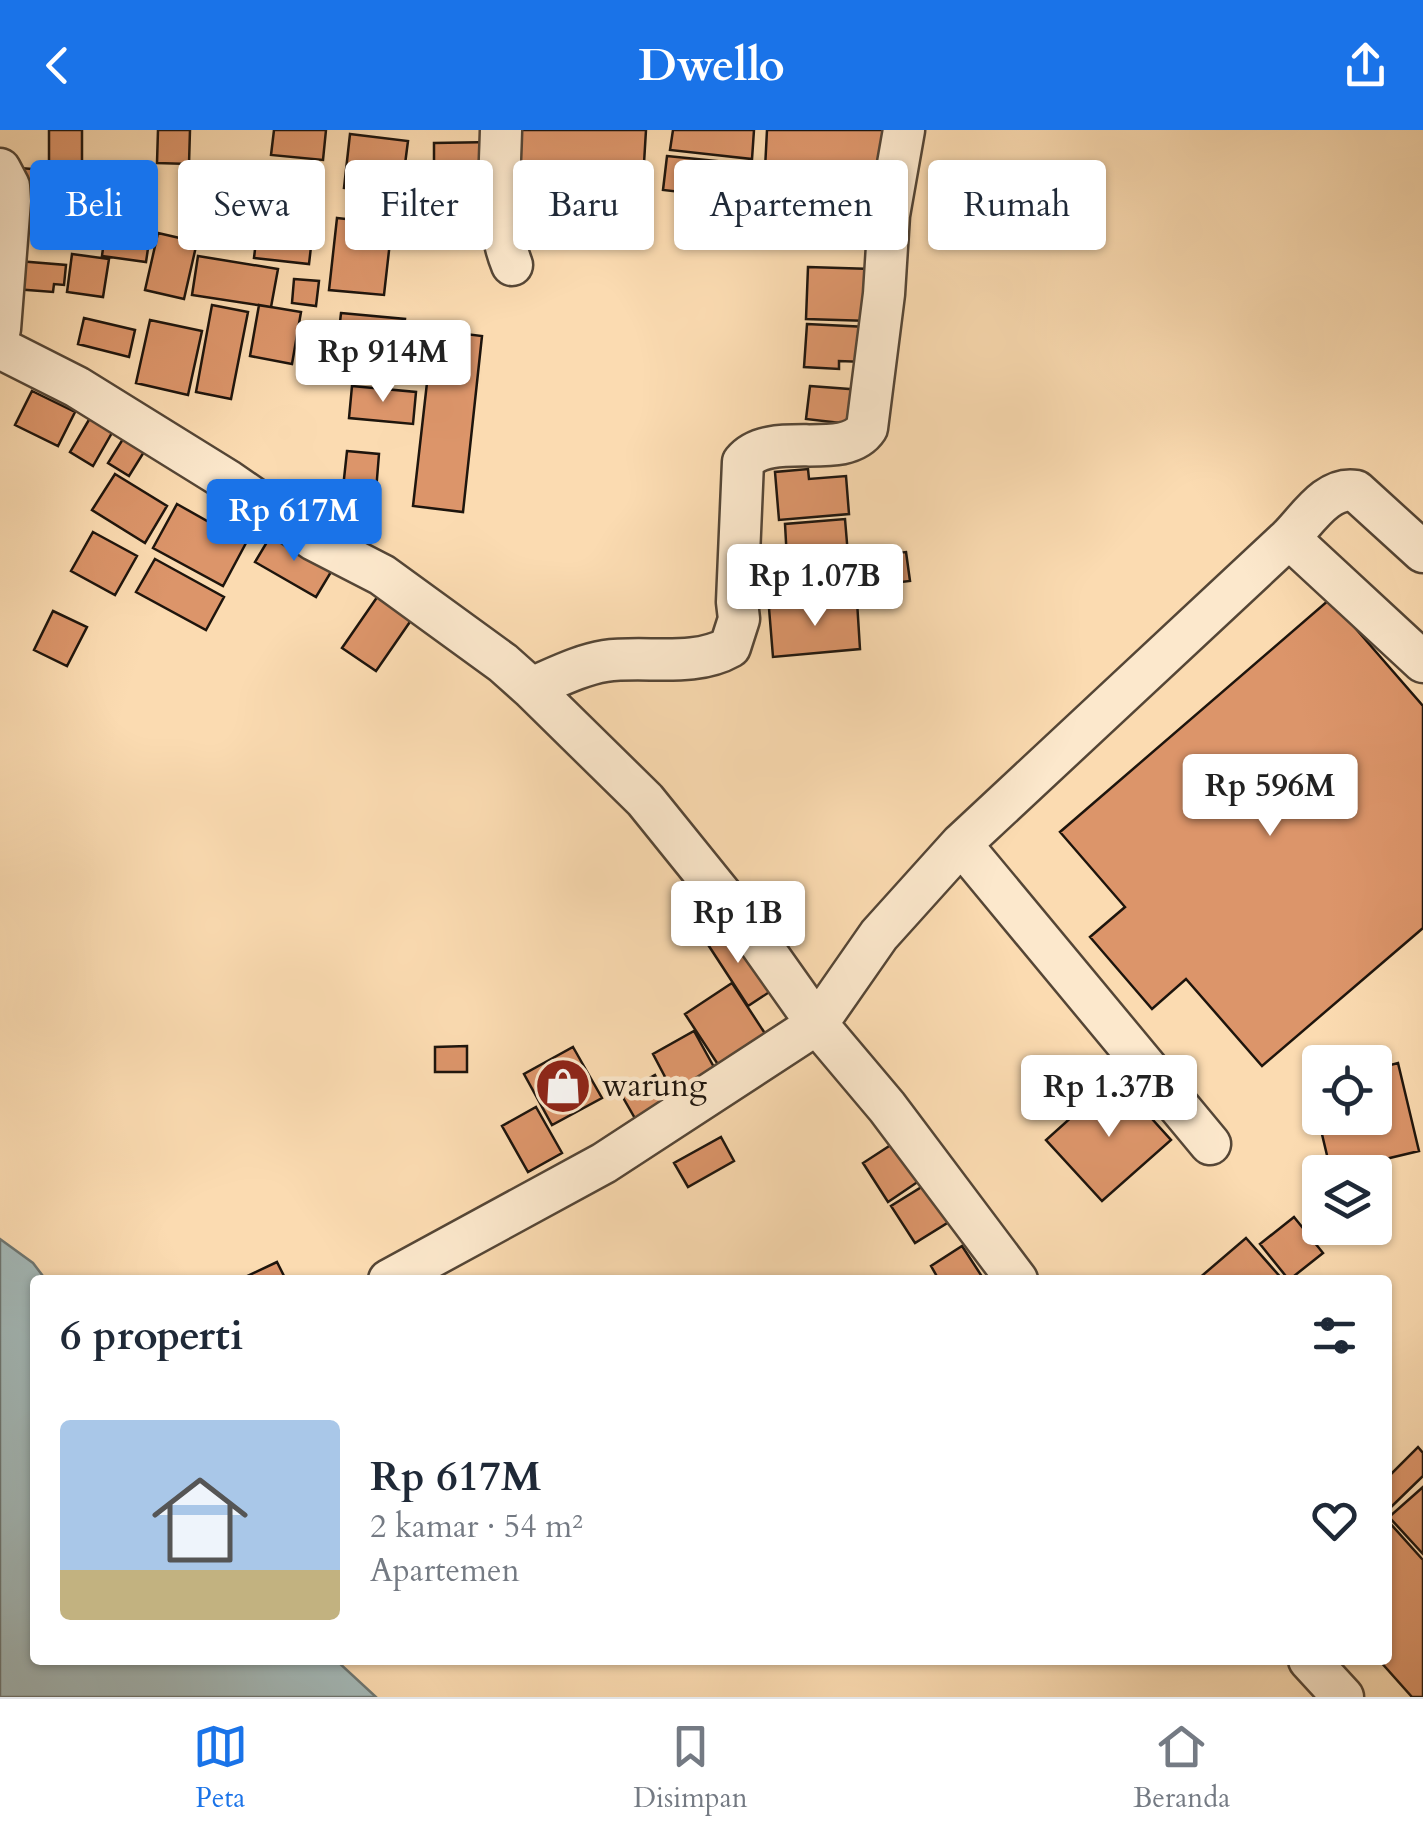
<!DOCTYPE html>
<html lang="id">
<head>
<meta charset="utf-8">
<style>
	:root { --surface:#fff; --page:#f6f6f7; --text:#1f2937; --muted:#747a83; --line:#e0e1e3; --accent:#1a73e8 }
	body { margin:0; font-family:Cardo,serif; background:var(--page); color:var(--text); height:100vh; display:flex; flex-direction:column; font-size:38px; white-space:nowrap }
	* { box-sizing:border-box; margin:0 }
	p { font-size:32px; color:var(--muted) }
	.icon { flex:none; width:55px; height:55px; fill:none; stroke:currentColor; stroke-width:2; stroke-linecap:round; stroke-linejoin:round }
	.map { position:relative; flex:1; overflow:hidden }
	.drawer { position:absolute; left:30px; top:1145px; width:1362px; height:390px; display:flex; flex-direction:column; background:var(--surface); border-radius:10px; box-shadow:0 2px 8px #0004 }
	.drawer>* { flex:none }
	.banner { position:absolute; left:30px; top:30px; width:1365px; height:90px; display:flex; gap:20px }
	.fabs { position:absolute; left:1302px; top:915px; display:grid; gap:20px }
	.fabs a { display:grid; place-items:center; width:90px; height:90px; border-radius:10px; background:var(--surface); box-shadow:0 2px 8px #0004; font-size:50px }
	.price { position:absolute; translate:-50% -85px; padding:0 22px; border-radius:10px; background:#fff; color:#222; font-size:32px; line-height:65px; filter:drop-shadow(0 2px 5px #0008) }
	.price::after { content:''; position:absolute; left:50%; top:60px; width:30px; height:22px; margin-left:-15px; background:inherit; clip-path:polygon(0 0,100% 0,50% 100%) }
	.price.active { background:var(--accent); color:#fff }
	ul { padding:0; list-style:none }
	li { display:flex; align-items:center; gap:30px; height:250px; padding:0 30px }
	li span { display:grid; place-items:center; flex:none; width:280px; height:200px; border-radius:10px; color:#555 }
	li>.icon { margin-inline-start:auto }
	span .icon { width:120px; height:120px; fill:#fffc; stroke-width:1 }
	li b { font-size:42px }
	h2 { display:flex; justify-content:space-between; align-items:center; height:120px; padding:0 30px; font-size:42px }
	.tag { padding:0 35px; border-radius:10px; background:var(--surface); box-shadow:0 2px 8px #0004; font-size:35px; line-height:90px }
	.tag.active { background:var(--accent); color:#fff }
	header { display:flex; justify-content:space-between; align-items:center; height:130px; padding:0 30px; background:var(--accent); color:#fff; font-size:45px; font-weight:700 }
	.tab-bar { display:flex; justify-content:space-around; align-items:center; height:140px; border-top:2px solid var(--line); background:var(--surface); font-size:28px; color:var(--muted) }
	.tab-bar a { display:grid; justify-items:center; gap:5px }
	.tab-bar .active { color:var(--accent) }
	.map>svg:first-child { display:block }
	.water { fill:#a3b8b7; stroke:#6e7773; stroke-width:2.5 }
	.building { fill:#dc956a; stroke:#1e150d; stroke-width:2.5 }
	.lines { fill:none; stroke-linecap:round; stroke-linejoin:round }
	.minor-casing { stroke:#554636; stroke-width:45 }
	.minor { stroke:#fce8cc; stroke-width:40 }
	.labels { text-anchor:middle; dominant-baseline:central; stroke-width:9; stroke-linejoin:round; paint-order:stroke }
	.poi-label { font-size:32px; fill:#1e150d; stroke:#fce8cc; text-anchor:start }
</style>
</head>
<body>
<header><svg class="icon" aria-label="back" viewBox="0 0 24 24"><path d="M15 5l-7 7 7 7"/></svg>Dwello<svg class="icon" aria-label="share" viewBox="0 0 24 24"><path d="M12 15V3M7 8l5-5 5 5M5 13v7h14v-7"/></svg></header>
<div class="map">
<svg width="1423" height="1567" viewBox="0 0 1423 1567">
	<rect width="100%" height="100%" fill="#fbdbb1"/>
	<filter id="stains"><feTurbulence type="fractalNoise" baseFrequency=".002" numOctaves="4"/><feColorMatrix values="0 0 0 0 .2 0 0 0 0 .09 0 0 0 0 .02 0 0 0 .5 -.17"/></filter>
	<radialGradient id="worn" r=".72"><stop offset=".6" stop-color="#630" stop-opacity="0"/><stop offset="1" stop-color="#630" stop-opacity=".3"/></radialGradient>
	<path class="water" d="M0,1109L33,1133L46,1150H35V1530H336L376,1567H0Z"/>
	<path class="building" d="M82,0V33H49V0Z
		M158,0H190L189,34L157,33Z
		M274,0H326L323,30L271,25Z
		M510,0H646L643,50L507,42Z
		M673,0H754L752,29L670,20Z
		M767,0H889L886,46L765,39Z
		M350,4L408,11L401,65L344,58Z
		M493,12V67L434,68V13Z
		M667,26L747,34L743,69L663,60Z
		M19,38L87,43L83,89L15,84Z
		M269,38L317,43L311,96L263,91Z
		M764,43L884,50L881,92L761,84Z
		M109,72L154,78L146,132L102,126Z
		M337,88L392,94L384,165L329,160Z
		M257,102L312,108L309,134L254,128Z
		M158,103L197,112L184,169L145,160Z
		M72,124L109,129L103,167L67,162Z
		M198,126L278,139L271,177L192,165Z
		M18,131L66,135L64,155L54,154L53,162L15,159Z
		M808,137L872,139L870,191L806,189Z
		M294,149L319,151L316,176L292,173Z
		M212,175L248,182L231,269L196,262Z
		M259,175L301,182L292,234L250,226Z
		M341,183L405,189L402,216L338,210Z
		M84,188L135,200L129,227L78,214Z
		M150,190L202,201L188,265L136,253Z
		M807,194L867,197L865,232L839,231V239L804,237Z
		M433,200L482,206L463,382L413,376Z
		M352,256L416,262L413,294L349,288Z
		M810,256L862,260L858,295L806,289Z
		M32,261L75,282L58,316L15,295Z
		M90,288L113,301L93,336L70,322Z
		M123,309L144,322L129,346L108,333Z
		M347,321L379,324L376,361L343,358Z
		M808,339L809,349L846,346L849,384L779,390L775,342Z
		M115,344L167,376L145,413L92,380Z
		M177,374L246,413L223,456L153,418Z
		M845,389L848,425L787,430L785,394Z
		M93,402L137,426L115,465L71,441Z
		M273,402L334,437L316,467L255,432Z
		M906,422L910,451L788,465L784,435Z
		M155,429L224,467L206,500L136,462Z
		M380,463L414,486L376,541L342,518Z
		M1330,469L1423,576V798L1262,936L1186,849L1152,879L1090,807L1125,777L1060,702Z
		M857,471L860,519L773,527L769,478Z
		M53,481L87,497L67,536L34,520Z
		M728,795L771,861L748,876L705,810Z
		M732,853L766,905L719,936L685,884Z
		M694,901L715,939L673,962L653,924Z
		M467,916V942H435V917Z
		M573,917L602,968L552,995L524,944Z
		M1398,933L1419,1021L1331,1042L1310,954L1320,952V988H1375V939Z
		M655,945L674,979L640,997L621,964Z
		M1115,948L1171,1010L1102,1071L1046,1010Z
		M536,977L562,1023L528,1042L502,996Z
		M721,1007L734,1031L688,1057L674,1033Z
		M897,1011L922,1049L888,1072L863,1033Z
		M928,1053L952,1090L915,1113L891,1076Z
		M1294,1087L1323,1123L1289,1150L1260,1114Z
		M1246,1108L1283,1150H1197Z
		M962,1116L981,1145L973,1150H939L931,1136Z
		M277,1132L286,1150H244L243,1148Z
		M1418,1317L1423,1323V1346L1388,1380V1347Z
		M1423,1357V1424L1389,1387Z
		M1388,1391L1423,1430V1567H1412L1379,1530H1388Z"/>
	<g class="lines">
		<g class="minor-casing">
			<path id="minor" d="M501,0C500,46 494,91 512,135
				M0,39L9,56L10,71L0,199
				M0,218L77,257L227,350L314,410L382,445L503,533L531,558L645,670L754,805L817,894L887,977L1017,1150
				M1289,408C1308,389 1327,356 1356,361L1423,422
				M531,558C555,548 580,535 605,531C646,525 693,538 730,517L739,489L737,472L743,332C771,298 844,333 867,298L884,164L889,85L904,0
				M961,714L1210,1014
				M389,1150L604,1033L817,894L879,805L961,714L1289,408L1423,532
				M1309,1530L1343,1567"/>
		</g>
		<use href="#minor" class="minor"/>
	</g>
	<defs>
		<g id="shop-disc" transform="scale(2.875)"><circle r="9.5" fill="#8f2418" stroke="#fce8cc"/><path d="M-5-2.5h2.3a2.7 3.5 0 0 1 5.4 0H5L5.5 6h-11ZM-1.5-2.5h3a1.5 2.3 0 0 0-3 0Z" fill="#fff"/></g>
	</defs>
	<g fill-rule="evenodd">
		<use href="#shop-disc" x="563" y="956"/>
	</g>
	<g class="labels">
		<g class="poi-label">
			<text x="602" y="956">warung</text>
		</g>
	</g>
	<rect width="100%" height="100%" filter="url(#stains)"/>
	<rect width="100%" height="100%" fill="url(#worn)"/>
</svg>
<div class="fabs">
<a><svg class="icon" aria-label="locate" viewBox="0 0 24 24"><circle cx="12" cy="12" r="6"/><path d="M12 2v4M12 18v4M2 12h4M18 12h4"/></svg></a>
<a><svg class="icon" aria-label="layers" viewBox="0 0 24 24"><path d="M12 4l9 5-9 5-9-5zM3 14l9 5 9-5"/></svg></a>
</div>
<b class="price" style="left:383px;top:275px">Rp 914M</b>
<b class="price active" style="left:294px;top:434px">Rp 617M</b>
<b class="price" style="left:815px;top:499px">Rp 1.07B</b>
<b class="price" style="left:1270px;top:709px">Rp 596M</b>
<b class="price" style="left:738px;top:836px">Rp 1B</b>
<b class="price" style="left:1109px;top:1010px">Rp 1.37B</b>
<div class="banner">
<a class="tag active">Beli</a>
<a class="tag">Sewa</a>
<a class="tag">Filter</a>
<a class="tag">Baru</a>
<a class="tag">Apartemen</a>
<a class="tag">Rumah</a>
</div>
<section class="drawer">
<h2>6 properti<svg class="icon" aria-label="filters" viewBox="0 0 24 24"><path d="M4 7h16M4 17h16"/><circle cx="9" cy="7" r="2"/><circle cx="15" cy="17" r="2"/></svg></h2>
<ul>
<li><span style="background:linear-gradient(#a9c7e8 75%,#c2b280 0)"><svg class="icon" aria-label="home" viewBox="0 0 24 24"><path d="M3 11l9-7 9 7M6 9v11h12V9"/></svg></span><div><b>Rp 617M</b><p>2 kamar · 54 m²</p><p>Apartemen</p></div><svg class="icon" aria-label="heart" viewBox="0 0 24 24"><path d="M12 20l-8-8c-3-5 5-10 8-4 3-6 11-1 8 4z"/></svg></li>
</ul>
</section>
</div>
<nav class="tab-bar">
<a class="active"><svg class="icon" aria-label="map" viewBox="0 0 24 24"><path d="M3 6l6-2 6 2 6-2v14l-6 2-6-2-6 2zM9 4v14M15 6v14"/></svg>Peta</a>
<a><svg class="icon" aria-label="saved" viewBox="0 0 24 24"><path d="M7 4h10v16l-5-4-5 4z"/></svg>Disimpan</a>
<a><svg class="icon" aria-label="home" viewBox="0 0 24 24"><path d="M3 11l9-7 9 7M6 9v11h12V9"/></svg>Beranda</a>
</nav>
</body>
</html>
